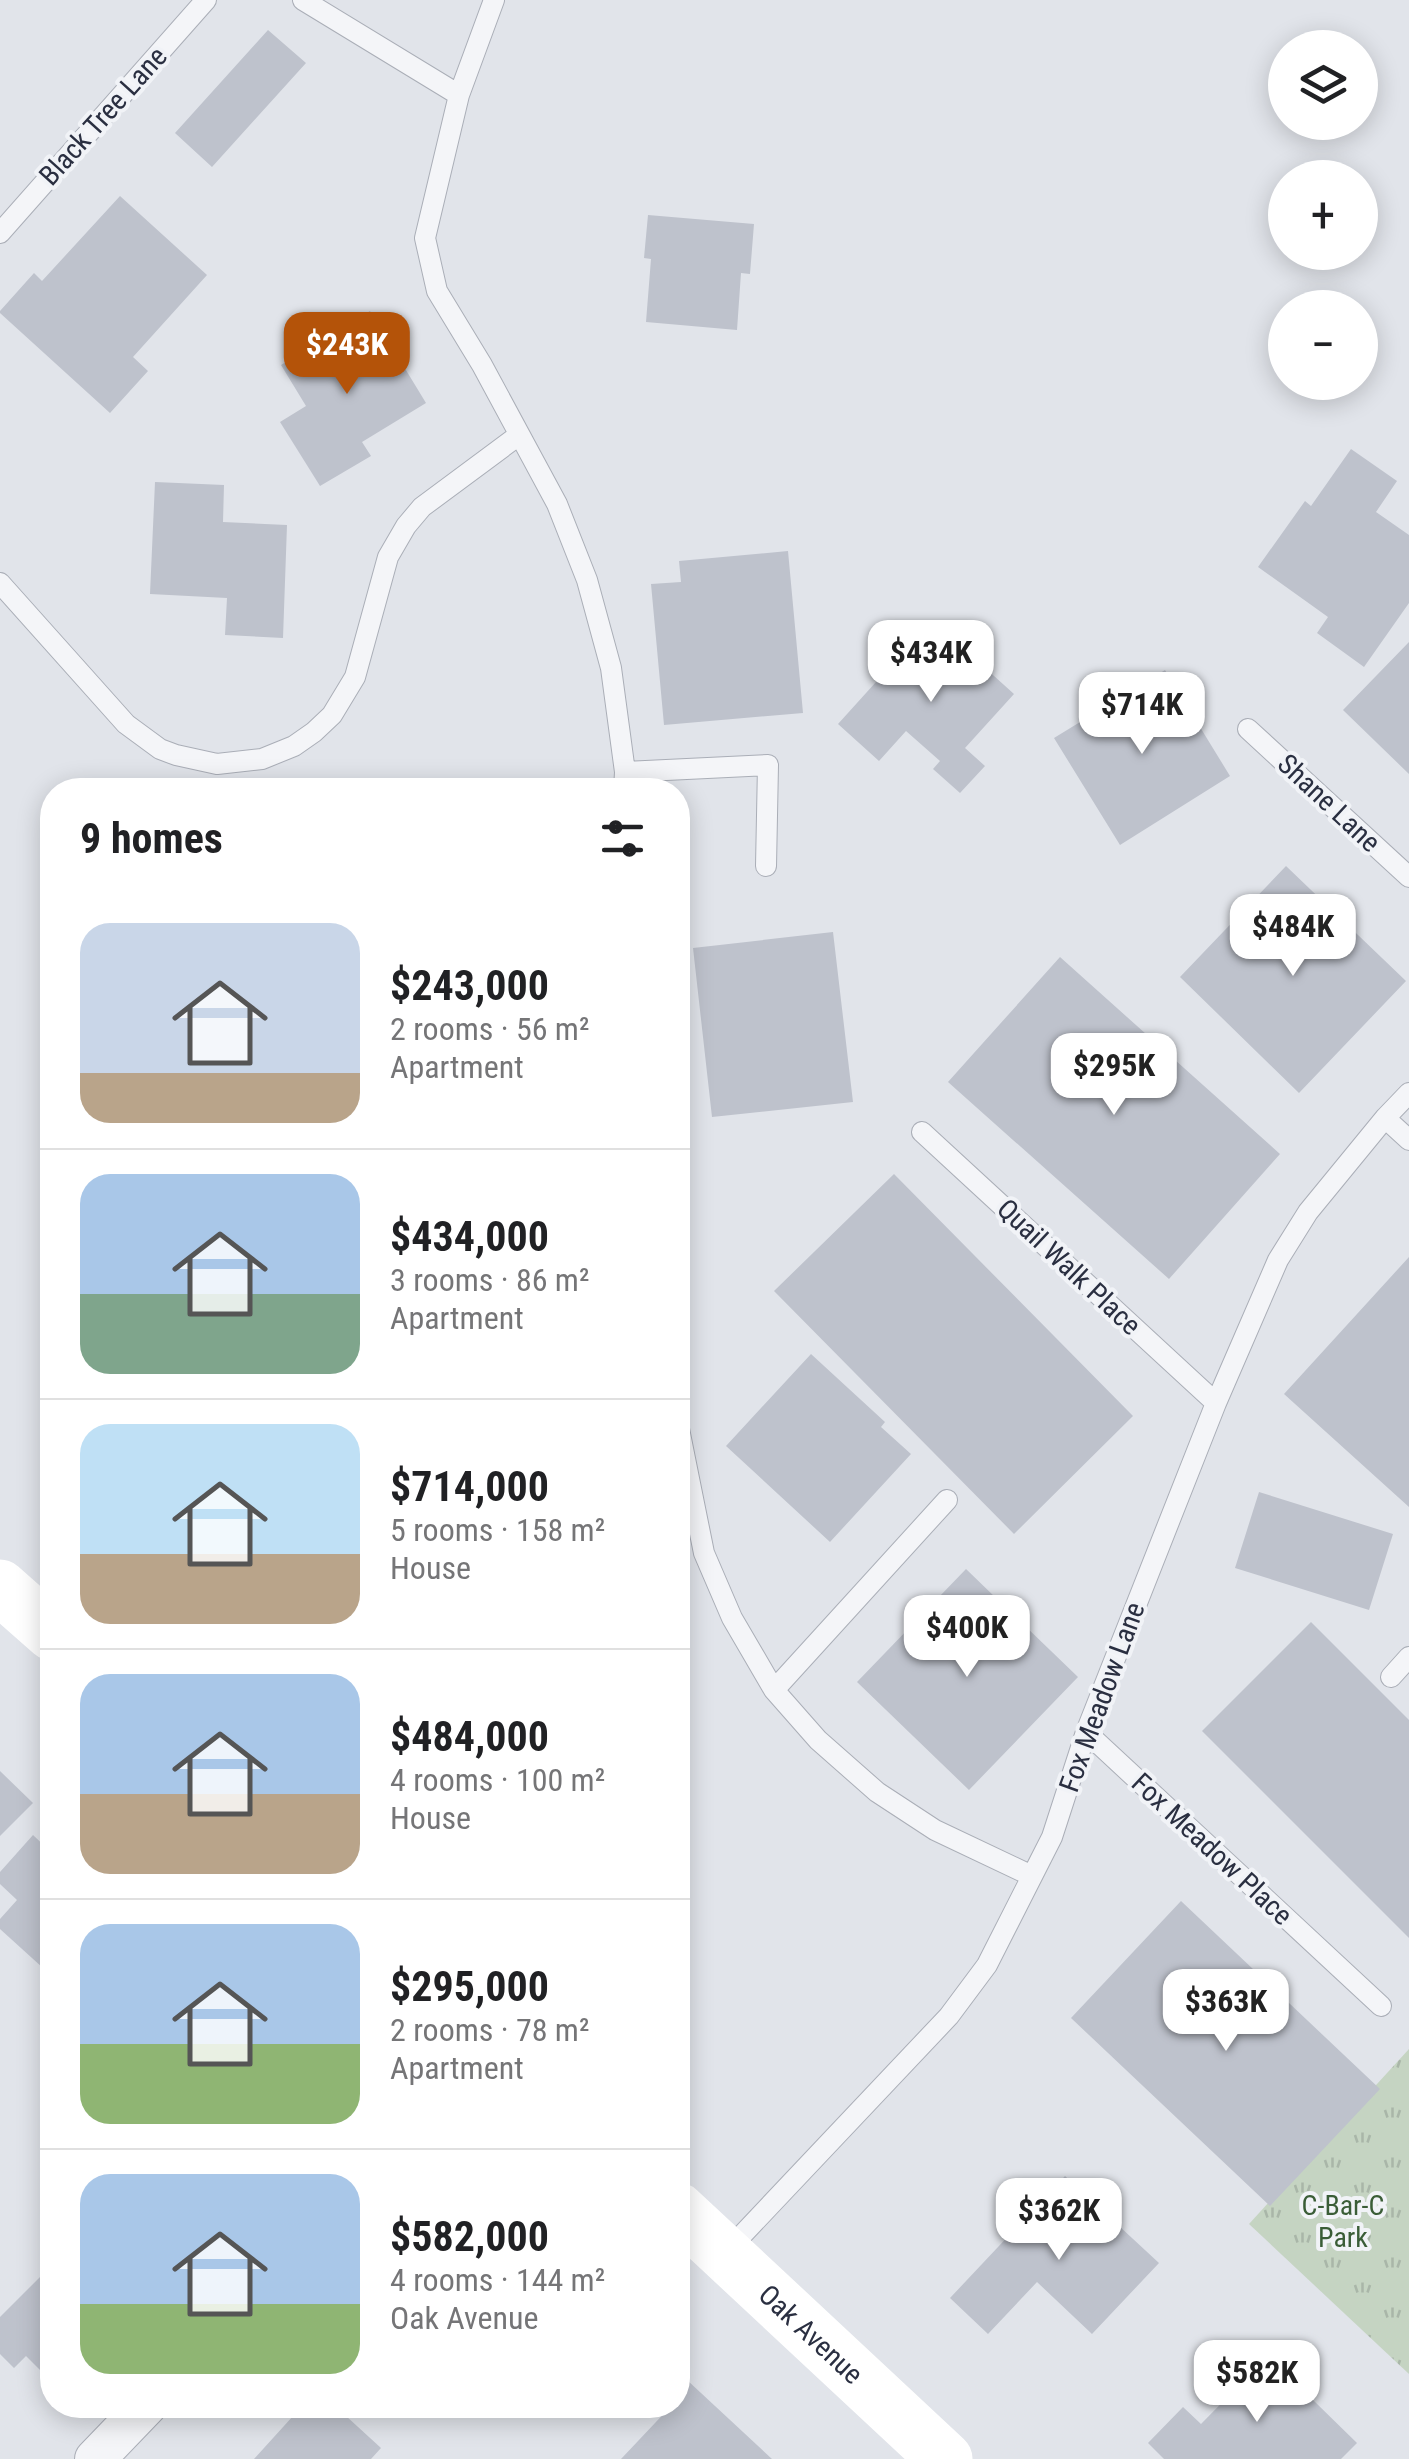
<!DOCTYPE html>
<html lang="en">
<head>
<meta charset="utf-8">
<style>
	:root { --surface:#fff; --page:#f2f2f2; --text:#202124; --muted:#757577; --line:#e0e0e0; --accent:#b45309 }
	body { margin:0; font-family:"Roboto Condensed",sans-serif; background:var(--page); color:var(--text); height:100vh; display:flex; flex-direction:column; font-size:38px; white-space:nowrap }
	* { box-sizing:border-box; margin:0 }
	p { font-size:32px; color:var(--muted) }
	.icon { flex:none; width:55px; height:55px; fill:none; stroke:currentColor; stroke-width:2; stroke-linecap:round; stroke-linejoin:round }
	.map { position:relative; flex:1; overflow:hidden }
	.details { position:absolute; left:40px; top:778px; width:650px; height:1640px; display:flex; flex-direction:column; background:var(--surface); border-radius:40px; box-shadow:0 5px 25px #0003 }
	.details>* { flex:none }
	.buttons { position:absolute; left:1268px; top:30px; display:grid; gap:20px }
	.buttons a { display:grid; place-items:center; width:110px; height:110px; border-radius:50%; background:var(--surface); box-shadow:0 5px 25px #0003; font-size:50px }
	.price { position:absolute; translate:-50% -85px; padding:0 22px; border-radius:20px; background:#fff; color:#222; font-size:32px; line-height:65px; filter:drop-shadow(0 2px 5px #0008) }
	.price::after { content:''; position:absolute; left:50%; top:60px; width:30px; height:22px; margin-left:-15px; background:inherit; clip-path:polygon(0 0,100% 0,50% 100%) }
	.price.on { background:var(--accent); color:#fff }
	ul { padding:0; list-style:none }
	li { display:flex; align-items:center; gap:30px; height:250px; padding:0 40px }
	li+li { border-top:2px solid var(--line) }
	li span { display:grid; place-items:center; flex:none; width:280px; height:200px; border-radius:30px; color:#555 }
	li>.icon { margin-inline-start:auto }
	span .icon { width:120px; height:120px; fill:#fffc; stroke-width:1 }
	li b { font-size:42px }
	h2 { display:flex; justify-content:space-between; align-items:center; height:120px; padding:0 40px; font-size:42px }
	.map>svg:first-child { display:block }
	.park { fill:url(#park-tufts) }
	.building { fill:#bec2cc }
	.lines { fill:none; stroke-linecap:round; stroke-linejoin:round }
	.lane-casing { stroke:#aaaeb7; stroke-width:22 }
	.street-casing { stroke:#aaaeb7; stroke-width:42 }
	.lane { stroke:#f4f5f8; stroke-width:20 }
	.street { stroke:#f4f5f8; stroke-width:40 }
	.secondary { stroke:#fff; stroke-width:55 }
	.labels { text-anchor:middle; dominant-baseline:central; stroke-width:8; stroke-linejoin:round; paint-order:stroke }
	.street-label { font-size:28px; fill:#2a2f41; stroke:#f1f3f7 }
	.park-label { font-size:28px; fill:#3a5d37; stroke:#f1f3f7 }
</style>
</head>
<body>
<div class="map">
<svg width="1409" height="2459" viewBox="0 0 1409 2459">
	<defs>
		<pattern id="park-tufts" width="24" height="20" patternUnits="userSpaceOnUse" patternTransform="scale(2.5)"><rect width="24" height="20" fill="#c5d4c2"/><path d="M3 7l-1-3M5 7V3M7 7l1-3M15 17l-1-3M17 17v-4M19 17l1-3" fill="none" stroke="#a9b6a8"/></pattern>
	</defs>
	<rect width="100%" height="100%" fill="#e1e4ea"/>
	<path class="park" d="M1409,2049V2374L1249,2224Z"/>
	<path class="building" d="M268,30L306,63L212,167L175,133Z
		M120,196L207,275L133,357L148,371L110,413L0,313V311L34,273L42,281Z
		M648,215L754,224L750,274L741,273L737,330L646,322L651,259L644,258Z
		M370,311L426,403L362,442L371,456L320,486L280,422L306,406L281,365Z
		M1351,449L1397,481L1376,512L1409,535V603L1364,667L1317,633L1328,617L1258,567L1305,501L1311,506Z
		M155,482L224,485L223,522L287,525L283,638L225,635L227,598L150,594Z
		M788,551L803,713L664,725L651,584L681,582L679,561Z
		M932,620L1014,694L965,748L985,766L960,793L933,769L940,761L906,731L879,761L838,724Z
		M1409,642V774L1343,710Z
		M1165,670L1230,776L1120,845L1054,738Z
		M1286,866L1406,981L1299,1093L1180,977Z
		M833,932L853,1102L712,1117L693,948Z
		M1060,957L1280,1154L1169,1279L948,1082Z
		M894,1174L1133,1416L1014,1534L774,1291Z
		M1409,1257V1507L1284,1394Z
		M811,1354L885,1422L881,1427L911,1454L830,1542L726,1446Z
		M1259,1492L1393,1534L1369,1610L1235,1568Z
		M966,1569L1078,1677L969,1790L857,1682Z
		M1311,1622L1409,1720V1938L1202,1731Z
		M0,1771L33,1803L0,1836Z
		M33,1835L52,1853V1957L43,1968L0,1929V1919L17,1900L0,1884V1872Z
		M1181,1901L1380,2089L1270,2206L1071,2018Z
		M1065,2176L1159,2263L1092,2334L1037,2282L988,2334L950,2298Z
		M40,2277L52,2289V2382L26,2356L14,2368L0,2354V2317Z
		M1268,2356L1357,2443L1341,2459H1164L1148,2443L1183,2407L1201,2424Z
		M687,2380L772,2459H621L672,2405H678V2390Z
		M303,2405H334L381,2448L371,2459H254Z"/>
	<g class="lines">
		<g class="lane-casing">
			<path id="lane" d="M303,0L459,95
				M494,0L459,95L425,238L437,291L482,365L557,504L587,580L611,668L625,772L624,790
				M0,233L206,0
				M0,583L126,724L160,749L176,755L217,764L262,759L294,746L314,732L332,715L355,677L388,557L406,526L422,507L519,435
				M1248,729L1409,877
				M625,772L768,765L766,866
				M1385,1118L1409,1140
				M922,1132L1216,1403
				M678,1424L704,1553L732,1618L774,1690L818,1740L877,1792L935,1830L1032,1876
				M1391,1677L1409,1657
				M774,1690L947,1500
				M1086,1732L1381,2006
				M725,2253L949,2016L987,1965L1052,1837L1086,1732L1216,1403L1278,1260L1308,1212L1385,1118L1409,1093"/>
		</g>
		<g class="street-casing">
			<path id="street" d="M95,2459L147,2405"/>
		</g>
		<use href="#lane" class="lane"/>
		<use href="#street" class="street"/>
		<g class="secondary">
			<path d="M0,1587L52,1633"/>
			<path id="s1" d="M678,2210L945,2459"/>
		</g>
	</g>
	<g class="labels">
		<g class="street-label">
			<text transform="translate(103 116) rotate(-48)">Black Tree Lane</text>
			<text transform="translate(1329 803) rotate(43)">Shane Lane</text>
			<text transform="translate(1069 1267) rotate(43)">Quail Walk Place</text>
			<text transform="translate(1102 1697) rotate(-70)">Fox Meadow Lane</text>
			<text transform="translate(1212 1849) rotate(43)">Fox Meadow Place</text>
			<text stroke="none"><textPath href="#s1" startOffset="182">Oak Avenue</textPath></text>
		</g>
		<g class="park-label">
			<text x="1343" y="2205">C-Bar-C<tspan x="1343" dy="32">Park</tspan></text>
		</g>
	</g>
</svg>
<div class="buttons">
<a><svg class="icon" aria-label="layers" viewBox="0 0 24 24"><path d="M12 4l9 5-9 5-9-5zM3 14l9 5 9-5"/></svg></a>
<a>+</a>
<a>−</a>
</div>
<b class="price on" style="left:347px;top:397px">$243K</b>
<b class="price" style="left:931px;top:705px">$434K</b>
<b class="price" style="left:1142px;top:757px">$714K</b>
<b class="price" style="left:1293px;top:979px">$484K</b>
<b class="price" style="left:1114px;top:1118px">$295K</b>
<b class="price" style="left:967px;top:1680px">$400K</b>
<b class="price" style="left:1226px;top:2054px">$363K</b>
<b class="price" style="left:1059px;top:2263px">$362K</b>
<b class="price" style="left:1257px;top:2425px">$582K</b>
<section class="details">
<h2>9 homes<svg class="icon" aria-label="filters" viewBox="0 0 24 24"><path d="M4 7h16M4 17h16"/><circle cx="9" cy="7" r="2"/><circle cx="15" cy="17" r="2"/></svg></h2>
<ul>
<li><span style="background:linear-gradient(#c9d6e8 75%,#b9a48a 0)"><svg class="icon" aria-label="home" viewBox="0 0 24 24"><path d="M3 11l9-7 9 7M6 9v11h12V9"/></svg></span><div><b>$243,000</b><p>2 rooms · 56 m²</p><p>Apartment</p></div></li>
<li><span style="background:linear-gradient(#a9c7e8 60%,#7fa58c 0)"><svg class="icon" aria-label="home" viewBox="0 0 24 24"><path d="M3 11l9-7 9 7M6 9v11h12V9"/></svg></span><div><b>$434,000</b><p>3 rooms · 86 m²</p><p>Apartment</p></div></li>
<li><span style="background:linear-gradient(#bfe0f5 65%,#b9a48a 0)"><svg class="icon" aria-label="home" viewBox="0 0 24 24"><path d="M3 11l9-7 9 7M6 9v11h12V9"/></svg></span><div><b>$714,000</b><p>5 rooms · 158 m²</p><p>House</p></div></li>
<li><span style="background:linear-gradient(#a9c7e8 60%,#b9a48a 0)"><svg class="icon" aria-label="home" viewBox="0 0 24 24"><path d="M3 11l9-7 9 7M6 9v11h12V9"/></svg></span><div><b>$484,000</b><p>4 rooms · 100 m²</p><p>House</p></div></li>
<li><span style="background:linear-gradient(#a9c7e8 60%,#8fb573 0)"><svg class="icon" aria-label="home" viewBox="0 0 24 24"><path d="M3 11l9-7 9 7M6 9v11h12V9"/></svg></span><div><b>$295,000</b><p>2 rooms · 78 m²</p><p>Apartment</p></div></li>
<li><span style="background:linear-gradient(#a9c7e8 65%,#8fb573 0)"><svg class="icon" aria-label="home" viewBox="0 0 24 24"><path d="M3 11l9-7 9 7M6 9v11h12V9"/></svg></span><div><b>$582,000</b><p>4 rooms · 144 m²</p><p>Oak Avenue</p></div></li>
</ul>
</section>
</div>
</body>
</html>
